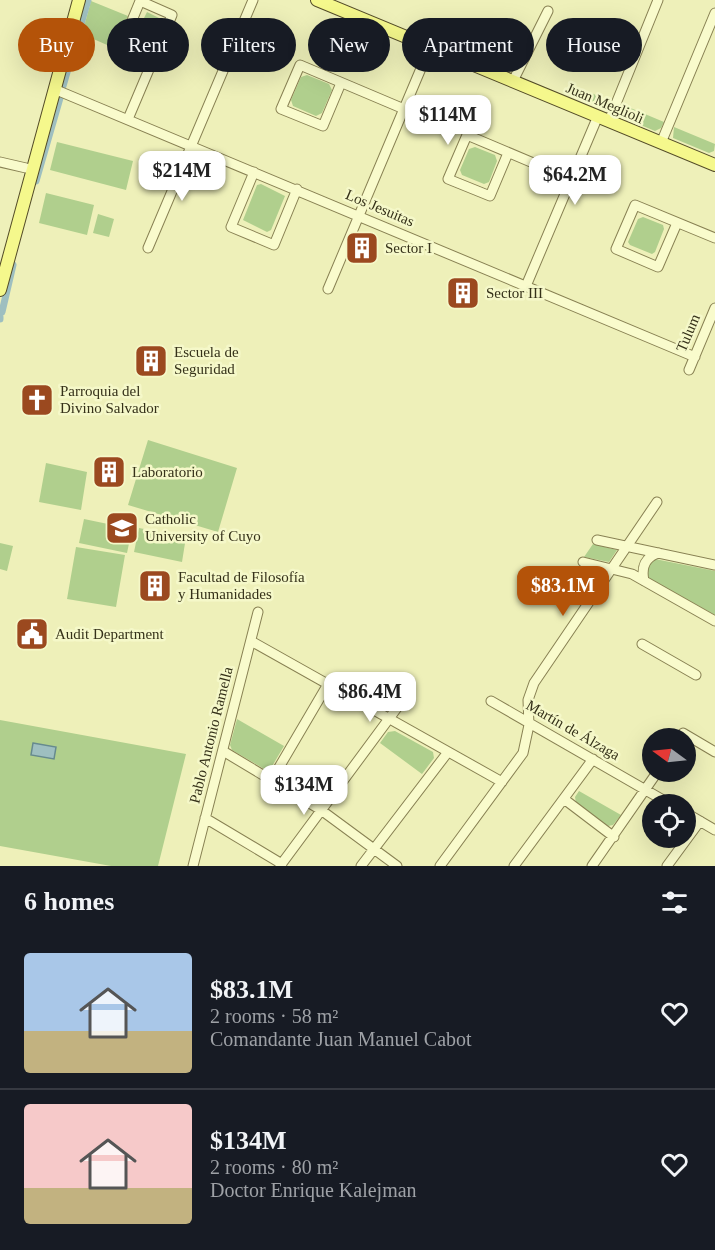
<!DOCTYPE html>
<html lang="en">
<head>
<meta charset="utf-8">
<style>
	:root { --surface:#171b24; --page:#242831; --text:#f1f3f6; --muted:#9ea1a6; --line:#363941; --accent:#b45309 }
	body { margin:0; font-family:Georgia,serif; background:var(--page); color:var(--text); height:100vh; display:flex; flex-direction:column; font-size:22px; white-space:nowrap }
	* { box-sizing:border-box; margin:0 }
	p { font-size:20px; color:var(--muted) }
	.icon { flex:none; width:33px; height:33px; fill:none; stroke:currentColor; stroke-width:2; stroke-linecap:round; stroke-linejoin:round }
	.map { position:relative; height:866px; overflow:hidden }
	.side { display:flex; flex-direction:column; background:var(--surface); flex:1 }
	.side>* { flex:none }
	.banner { position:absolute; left:18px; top:18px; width:680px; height:54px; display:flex; gap:12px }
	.needle { width:39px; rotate:285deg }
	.buttons { position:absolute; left:642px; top:728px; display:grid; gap:12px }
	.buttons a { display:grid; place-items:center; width:54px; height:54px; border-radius:50%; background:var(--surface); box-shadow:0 6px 24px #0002; font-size:30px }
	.price { position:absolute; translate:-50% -51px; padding:0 14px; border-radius:12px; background:#fff; color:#222; font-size:20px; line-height:39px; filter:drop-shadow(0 2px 3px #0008) }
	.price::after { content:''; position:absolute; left:50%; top:36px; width:18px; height:14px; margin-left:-9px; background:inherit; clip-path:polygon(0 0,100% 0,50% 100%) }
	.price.current { background:var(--accent); color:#fff }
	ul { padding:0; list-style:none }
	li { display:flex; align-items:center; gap:18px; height:150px; padding:0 24px }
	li+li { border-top:2px solid var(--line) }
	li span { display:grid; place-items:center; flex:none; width:168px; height:120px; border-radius:6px; color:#555 }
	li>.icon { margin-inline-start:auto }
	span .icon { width:72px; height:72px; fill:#fffc; stroke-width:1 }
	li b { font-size:26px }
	h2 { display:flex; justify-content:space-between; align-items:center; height:72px; padding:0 24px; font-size:26px }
	.chip { padding:0 21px; border-radius:27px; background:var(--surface); box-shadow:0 6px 24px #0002; font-size:21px; line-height:54px }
	.chip.current { background:var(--accent); color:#fff }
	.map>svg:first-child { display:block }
	.green { fill:#b0cf8d }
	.water { fill:#9ebfc0; stroke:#668a8e; stroke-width:1.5 }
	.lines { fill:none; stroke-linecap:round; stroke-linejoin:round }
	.canal { stroke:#9ebfc0; stroke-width:7 }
	.minor-casing { stroke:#888153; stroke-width:11 }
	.major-casing { stroke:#544c28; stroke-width:14 }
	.minor { stroke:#f9fbcc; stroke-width:9 }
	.major { stroke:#f5f88c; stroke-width:12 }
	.labels { text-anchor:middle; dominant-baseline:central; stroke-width:5; stroke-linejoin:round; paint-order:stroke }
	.street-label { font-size:15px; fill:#353119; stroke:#f5f8c9 }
	.poi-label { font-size:15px; fill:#353119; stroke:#f5f8c9; text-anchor:start }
</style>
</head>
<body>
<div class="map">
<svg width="715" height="866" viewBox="0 0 715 866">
	<rect width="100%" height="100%" fill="#eef0b9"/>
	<path class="green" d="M91,1L128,16L114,48L82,34Z
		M147,12L163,20L151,43L135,36Z
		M307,75L329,84L332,90L322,113L316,116L293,106L291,100L301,77Z
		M589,92L610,101L603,109L585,101Z
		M621,104L664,122L661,128L655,131L619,116Z
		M674,127L715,144L714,151L709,153L673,138Z
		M57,142L133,161L126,190L50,170Z
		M475,147L495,155L497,161L489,182L484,184L462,175L460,170L469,149Z
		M261,184L285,196L271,230L267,232L243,220L257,185Z
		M46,193L94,205L87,235L39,223Z
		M98,214L114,219L109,237L93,233Z
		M643,217L663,225L664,229L655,252L652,254L630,245L628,242L638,219Z
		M148,440L237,468L218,532L128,505Z
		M46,463L87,472L81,510L39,502Z
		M84,519L132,529L127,553L79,543Z
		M139,528L186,537L182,562L134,552Z
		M0,543L13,546L7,571L0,569Z
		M593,544L617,550L609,562L584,557Z
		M76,547L125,555L116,607L67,599Z
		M655,559L715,571V615L650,579L647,574L648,563Z
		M237,719L284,746L271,768L266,770L232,750L230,745Z
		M0,720L186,754L158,866H111L0,846Z
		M395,731L433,752L434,758L422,774L380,743L388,732Z
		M579,791L621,815L613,825L608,826L576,803L575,797Z"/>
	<path class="water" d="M33,743L56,747L54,759L31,755Z"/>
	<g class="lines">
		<path class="canal" d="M63,86L88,0
			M36,181L60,98
			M2,312L13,265
			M0,319V317"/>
		<g class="minor-casing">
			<path id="minor" d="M513,81L548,11
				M341,83L323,126L281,109L300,65L404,109
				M54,89L695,357
				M128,119L172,15L140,1L124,40L156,53
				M609,121L658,0
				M661,143L715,13
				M508,153L490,196L448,179L467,135L571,179
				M0,162L26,168
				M254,172L231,227L274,245L297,189
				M677,223L658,267L616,249L635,205L715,238
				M148,248L253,0
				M526,286L598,116
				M328,289L430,47
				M689,370L715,308
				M597,540L715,565
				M583,562L632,574L715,621
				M644,581C641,567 645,557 659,553
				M251,641L502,782
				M642,644L696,675
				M491,701L670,804
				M680,738L683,733L715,752
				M223,751L321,810L397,866
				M271,781L328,684
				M564,799L614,837
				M686,813L715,830
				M205,818L282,864
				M193,866L258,612
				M280,866L405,697
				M361,866L448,752
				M440,866L523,753L529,725L528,700L534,683L657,502
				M514,866L593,759
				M592,866L658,771
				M667,866L700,821"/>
		</g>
		<g class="major-casing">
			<path id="major" d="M317,0L715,165
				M0,290L79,0"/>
		</g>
		<use href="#minor" class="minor"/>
		<use href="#major" class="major"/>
	</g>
	<defs>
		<g id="building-square" transform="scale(1.725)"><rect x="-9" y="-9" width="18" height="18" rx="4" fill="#9b491f" stroke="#f5f8c9"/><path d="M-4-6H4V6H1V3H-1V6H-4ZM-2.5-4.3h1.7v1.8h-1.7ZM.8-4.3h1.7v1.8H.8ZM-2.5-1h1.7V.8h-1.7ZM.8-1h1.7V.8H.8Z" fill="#fff"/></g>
		<g id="church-square" transform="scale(1.725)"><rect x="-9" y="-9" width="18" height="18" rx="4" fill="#9b491f" stroke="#f5f8c9"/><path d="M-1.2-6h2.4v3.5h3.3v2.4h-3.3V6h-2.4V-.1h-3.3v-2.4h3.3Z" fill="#fff"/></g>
		<g id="university-square" transform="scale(1.725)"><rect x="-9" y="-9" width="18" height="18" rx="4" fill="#9b491f" stroke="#f5f8c9"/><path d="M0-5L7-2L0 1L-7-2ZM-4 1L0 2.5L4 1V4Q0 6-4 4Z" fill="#fff"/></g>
		<g id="civic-square" transform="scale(1.725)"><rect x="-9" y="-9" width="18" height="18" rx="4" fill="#9b491f" stroke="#f5f8c9"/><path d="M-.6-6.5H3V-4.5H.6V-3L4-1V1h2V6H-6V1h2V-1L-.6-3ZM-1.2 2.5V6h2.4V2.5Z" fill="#fff"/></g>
	</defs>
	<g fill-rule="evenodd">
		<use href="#building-square" x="362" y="248"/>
		<use href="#building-square" x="463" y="293"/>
		<use href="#building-square" x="151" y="361"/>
		<use href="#church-square" x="37" y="400"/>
		<use href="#building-square" x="109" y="472"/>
		<use href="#university-square" x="122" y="528"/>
		<use href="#building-square" x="155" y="586"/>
		<use href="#civic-square" x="32" y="634"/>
	</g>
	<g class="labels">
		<g class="street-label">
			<text transform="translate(605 103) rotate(23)">Juan Meglioli</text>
			<text transform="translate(380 208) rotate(23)">Los Jesuitas</text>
			<text transform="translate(688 333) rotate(-67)">Tulum</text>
			<text transform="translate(573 730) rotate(30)">Martín de Álzaga</text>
			<text transform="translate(211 735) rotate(-76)">Pablo Antonio Ramella</text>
		</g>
		<g class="poi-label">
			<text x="385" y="248">Sector I</text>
			<text x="486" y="293">Sector III</text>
			<text x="174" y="352">Escuela de<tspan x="174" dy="17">Seguridad</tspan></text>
			<text x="60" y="391">Parroquia del<tspan x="60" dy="17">Divino Salvador</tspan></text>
			<text x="132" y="472">Laboratorio</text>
			<text x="145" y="519">Catholic<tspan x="145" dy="17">University of Cuyo</tspan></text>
			<text x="178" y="577">Facultad de Filosofía<tspan x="178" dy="17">y Humanidades</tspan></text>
			<text x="55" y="634">Audit Department</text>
		</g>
	</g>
</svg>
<div class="buttons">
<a><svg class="needle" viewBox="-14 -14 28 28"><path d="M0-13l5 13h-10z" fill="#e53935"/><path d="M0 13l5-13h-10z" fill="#9ea1a6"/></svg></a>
<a><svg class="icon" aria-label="locate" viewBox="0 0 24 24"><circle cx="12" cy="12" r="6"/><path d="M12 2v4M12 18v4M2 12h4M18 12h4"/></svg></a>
</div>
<b class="price" style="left:448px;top:146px">$114M</b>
<b class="price" style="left:182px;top:202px">$214M</b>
<b class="price" style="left:575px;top:206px">$64.2M</b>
<b class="price current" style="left:563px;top:617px">$83.1M</b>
<b class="price" style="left:370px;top:723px">$86.4M</b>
<b class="price" style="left:304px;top:816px">$134M</b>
<div class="banner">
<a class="chip current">Buy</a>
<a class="chip">Rent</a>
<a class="chip">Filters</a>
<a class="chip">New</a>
<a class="chip">Apartment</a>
<a class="chip">House</a>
</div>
</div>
<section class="side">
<h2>6 homes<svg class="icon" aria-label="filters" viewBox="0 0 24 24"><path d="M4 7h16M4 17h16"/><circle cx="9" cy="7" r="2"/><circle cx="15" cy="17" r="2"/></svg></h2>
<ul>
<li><span style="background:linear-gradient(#a9c7e8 65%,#c2b280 0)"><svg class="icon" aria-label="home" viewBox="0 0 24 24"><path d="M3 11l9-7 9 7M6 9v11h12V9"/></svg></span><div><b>$83.1M</b><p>2 rooms · 58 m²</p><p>Comandante Juan Manuel Cabot</p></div><svg class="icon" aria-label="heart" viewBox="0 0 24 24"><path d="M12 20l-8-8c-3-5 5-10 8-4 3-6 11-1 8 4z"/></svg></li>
<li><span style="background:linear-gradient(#f6c9c9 70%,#c2b280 0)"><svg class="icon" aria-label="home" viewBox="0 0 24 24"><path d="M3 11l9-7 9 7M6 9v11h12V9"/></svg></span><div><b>$134M</b><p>2 rooms · 80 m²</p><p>Doctor Enrique Kalejman</p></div><svg class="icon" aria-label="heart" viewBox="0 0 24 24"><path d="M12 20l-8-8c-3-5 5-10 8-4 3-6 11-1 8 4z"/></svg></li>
</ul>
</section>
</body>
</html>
